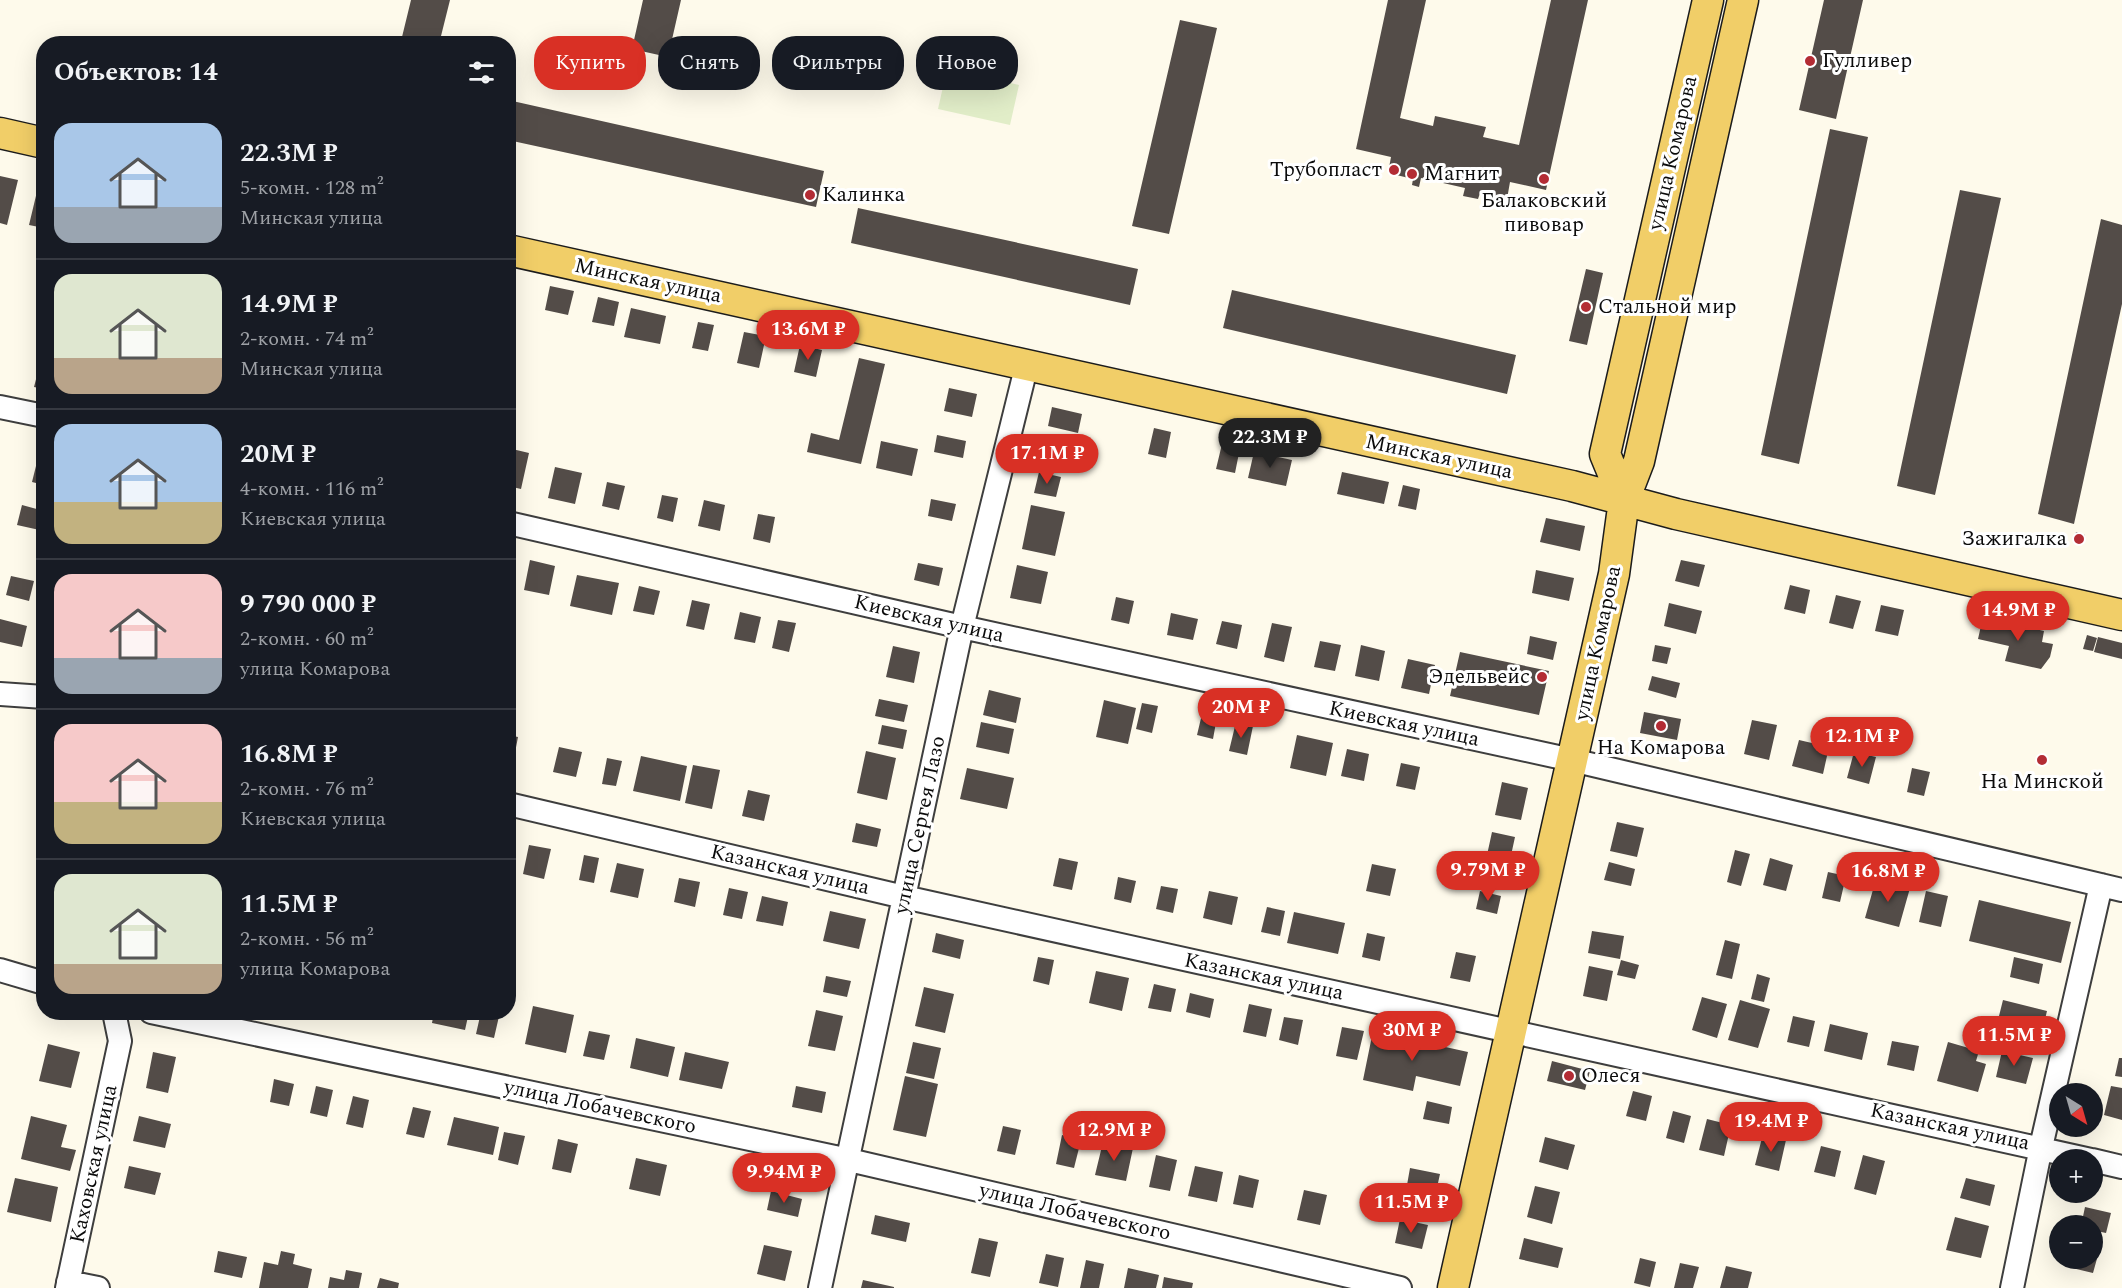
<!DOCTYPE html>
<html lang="ru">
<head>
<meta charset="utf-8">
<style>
	:root { --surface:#171b24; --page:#20242c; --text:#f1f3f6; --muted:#9ea1a6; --line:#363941; --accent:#d93025 }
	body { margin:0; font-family:Spectral,serif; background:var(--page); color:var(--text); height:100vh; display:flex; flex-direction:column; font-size:22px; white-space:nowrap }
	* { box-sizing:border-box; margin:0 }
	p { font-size:20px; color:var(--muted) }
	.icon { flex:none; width:33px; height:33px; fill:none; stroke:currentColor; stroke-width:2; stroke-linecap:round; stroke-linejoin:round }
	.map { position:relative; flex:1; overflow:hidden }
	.details { position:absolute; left:36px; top:36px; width:480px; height:984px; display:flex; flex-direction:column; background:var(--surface); border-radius:24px; box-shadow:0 6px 24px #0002 }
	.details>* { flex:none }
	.guide { position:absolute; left:534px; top:36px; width:570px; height:54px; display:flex; gap:12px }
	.needle { width:39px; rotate:143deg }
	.controls { position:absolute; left:2049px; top:1083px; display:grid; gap:12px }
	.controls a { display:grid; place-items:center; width:54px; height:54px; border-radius:50%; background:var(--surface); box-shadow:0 6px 24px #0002; font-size:30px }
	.price { position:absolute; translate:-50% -51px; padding:0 14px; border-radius:21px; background:var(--accent); color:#fff; font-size:20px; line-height:39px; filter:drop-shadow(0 2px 3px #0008) }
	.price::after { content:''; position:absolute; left:50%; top:36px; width:18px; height:14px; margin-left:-9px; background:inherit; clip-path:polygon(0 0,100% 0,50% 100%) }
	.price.active { background:#222; color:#fff }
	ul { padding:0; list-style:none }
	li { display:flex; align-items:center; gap:18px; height:150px; padding:0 18px }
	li+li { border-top:2px solid var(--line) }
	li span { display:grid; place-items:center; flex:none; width:168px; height:120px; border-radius:18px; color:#555 }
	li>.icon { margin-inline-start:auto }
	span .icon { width:72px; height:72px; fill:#fffc; stroke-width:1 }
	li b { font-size:26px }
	h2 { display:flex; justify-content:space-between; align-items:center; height:72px; padding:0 18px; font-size:26px }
	.chip { padding:0 21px; border-radius:24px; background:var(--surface); box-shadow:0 6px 24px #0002; font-size:21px; line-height:54px }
	.chip.active { background:var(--accent); color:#fff }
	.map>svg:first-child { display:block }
	.pitch { fill:#e1edc8 }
	.building { fill:#534c48 }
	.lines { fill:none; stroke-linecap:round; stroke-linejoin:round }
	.minor-casing { stroke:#3e3e3e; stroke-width:26 }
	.major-casing { stroke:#1c1c1c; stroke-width:33 }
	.minor { stroke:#fff; stroke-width:22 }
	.major { stroke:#f1ce68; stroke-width:30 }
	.poi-dot { fill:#b32c34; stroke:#fff; stroke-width:2 }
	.labels { text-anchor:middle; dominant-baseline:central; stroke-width:6; stroke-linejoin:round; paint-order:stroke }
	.poi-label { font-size:21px; fill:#0b0b0b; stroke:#fff; text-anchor:start }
	.street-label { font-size:21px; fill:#0b0b0b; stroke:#fff }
</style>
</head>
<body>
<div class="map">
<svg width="2122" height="1288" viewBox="0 0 2122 1288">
	<rect width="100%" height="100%" fill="#fefaeb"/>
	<path class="pitch" d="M947,69L1019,85L1010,125L938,109Z"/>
	<path class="building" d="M411,0H450L439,44L402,37Z
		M643,0H681L668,57L632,49Z
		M1388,0H1426L1400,118L1433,126L1435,116L1486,127L1483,137L1519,145L1551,0H1588L1546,190L1510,182L1507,199L1480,193L1478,199L1463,196L1465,188L1421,178L1419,187L1412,185L1413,179L1388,173L1391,157L1356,149Z
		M1824,0H1863L1836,119L1799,110Z
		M1180,20L1217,28L1169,234L1132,226Z
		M508,100L824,171L816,207L508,140Z
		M1830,129L1868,137L1799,464L1761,455Z
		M0,176L18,180L7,225L0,223Z
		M40,179L44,180V228L29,225Z
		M1960,190L2001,198L1935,495L1897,486Z
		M858,208L1138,269L1130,305L851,243Z
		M2101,219L2122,225V304L2074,524L2038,514Z
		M1586,269L1603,273L1587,345L1569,341Z
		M550,286L574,291L568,315L545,310Z
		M1232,290L1516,355L1507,394L1223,328Z
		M598,297L619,302L614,326L592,322Z
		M631,308L666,316L660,344L624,337Z
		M698,322L714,325L708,351L692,348Z
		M744,332L766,336L759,368L737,363Z
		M800,345L822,350L816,377L794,372Z
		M43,352H44V389L34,387Z
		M859,358L885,364L861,464L807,452L811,433L839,440Z
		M949,388L977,394L972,417L944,411Z
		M1052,407L1082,414L1078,433L1048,426Z
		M1154,428L1171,432L1166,458L1148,454Z
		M937,435L966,441L963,458L934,452Z
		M881,441L918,449L912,476L876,468Z
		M1222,444L1240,448L1235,473L1216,469Z
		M508,448L529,453L521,489L508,486Z
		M1254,452L1292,460L1286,486L1248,478Z
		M37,462L44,464V485L32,482Z
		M555,467L582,473L575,504L548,498Z
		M1039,472L1061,477L1056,497L1034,493Z
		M1342,472L1389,482L1384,504L1337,494Z
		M607,482L625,486L619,510L602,506Z
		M1403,485L1420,489L1416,510L1398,506Z
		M662,495L678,498L673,522L657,518Z
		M931,499L956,504L952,521L928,516Z
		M704,500L725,505L720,531L698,526Z
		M22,505L44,511V531L17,525Z
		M1031,505L1065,512L1055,556L1022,549Z
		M758,514L775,517L770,543L753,539Z
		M1546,518L1585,526L1580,551L1540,542Z
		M2076,532L2085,535L2082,545L2074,542Z
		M530,560L555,566L549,595L524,590Z
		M1681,560L1705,565L1699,587L1675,581Z
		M918,563L943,568L939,586L914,580Z
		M1017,565L1048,572L1041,604L1010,598Z
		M1536,570L1574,578L1569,601L1532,593Z
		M577,575L619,583L612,615L570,606Z
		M11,576L34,581L29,601L6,595Z
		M1790,585L1810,590L1805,614L1784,609Z
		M639,586L660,591L654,615L633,611Z
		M1836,595L1861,601L1853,629L1829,623Z
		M1116,597L1134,601L1129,624L1111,620Z
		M692,600L710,604L704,630L686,626Z
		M1669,603L1702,611L1696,634L1664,626Z
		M1881,605L1904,610L1898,636L1875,631Z
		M740,612L761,617L755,643L734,639Z
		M1171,613L1198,619L1193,640L1167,635Z
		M1983,617L2044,631L2042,642L2053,644L2050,657L2041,669L2005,661L2009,646L1978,639Z
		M0,619L27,626L22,647L0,642Z
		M778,620L796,623L789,652L772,648Z
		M1222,621L1242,625L1237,649L1216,644Z
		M1272,623L1292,627L1284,662L1264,657Z
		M2087,635L2097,638L2093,651L2083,649Z
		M1530,636L1557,642L1553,660L1527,654Z
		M2098,637L2122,643V659L2094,652Z
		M1320,641L1341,645L1335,671L1314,667Z
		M1361,645L1385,651L1379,681L1355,676Z
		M1655,645L1671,648L1667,664L1652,661Z
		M893,646L920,652L914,683L886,677Z
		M1460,652L1549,671L1539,715L1450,696Z
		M1408,659L1435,665L1429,694L1401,688Z
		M1652,676L1680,683L1676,698L1648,690Z
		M989,690L1021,698L1016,723L983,715Z
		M879,699L908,705L904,722L875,716Z
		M1104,700L1136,708L1128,744L1096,737Z
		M1142,703L1158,706L1152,733L1136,729Z
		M1644,712L1681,719L1677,740L1640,733Z
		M1202,714L1217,717L1213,739L1197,735Z
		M1752,720L1777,725L1769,760L1744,754Z
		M981,722L1014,729L1009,754L976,747Z
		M1236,722L1253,726L1247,755L1229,751Z
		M882,725L907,730L903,749L878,744Z
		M508,735L518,737L513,763L508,762Z
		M1297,735L1333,743L1326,776L1290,768Z
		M1799,740L1829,747L1823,774L1792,766Z
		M559,747L582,752L576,777L553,772Z
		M1347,749L1369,754L1364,781L1341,776Z
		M866,751L896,758L887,800L857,793Z
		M1854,752L1876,757L1869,784L1847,778Z
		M641,756L687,766L680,801L633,791Z
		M607,758L622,761L616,786L602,784Z
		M1401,763L1420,767L1415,790L1396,786Z
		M693,765L720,770L712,809L685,803Z
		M967,768L1014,778L1007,809L960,799Z
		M1912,768L1930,772L1924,796L1907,792Z
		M1502,782L1528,788L1521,820L1495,815Z
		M748,790L770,795L764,821L742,816Z
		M1617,822L1644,828L1637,857L1610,851Z
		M856,823L881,829L877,847L852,842Z
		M1492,832L1515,837L1510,860L1487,855Z
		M529,845L551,849L544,879L523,874Z
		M1735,850L1750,854L1741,886L1727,882Z
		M584,855L599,858L594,883L579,880Z
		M1059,858L1078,862L1072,890L1053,886Z
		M1770,858L1793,865L1786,891L1763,885Z
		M1609,862L1635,869L1631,886L1604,880Z
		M617,863L644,869L638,898L610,892Z
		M1372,864L1396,869L1390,896L1366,891Z
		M1828,872L1846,876L1840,902L1822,898Z
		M1118,877L1136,881L1131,903L1114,899Z
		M679,878L700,882L695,907L674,902Z
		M1876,879L1910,888L1899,927L1865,918Z
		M1161,886L1178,889L1173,913L1156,909Z
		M729,888L748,892L742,919L723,915Z
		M1209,891L1238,897L1232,925L1203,918Z
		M1480,891L1501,896L1497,914L1476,909Z
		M1926,891L1948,896L1941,927L1919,922Z
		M762,896L788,902L783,926L756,921Z
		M1979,900L2071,922L2061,963L1969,941Z
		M1267,907L1285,911L1280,936L1261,932Z
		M830,911L866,919L859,949L823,941Z
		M1294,912L1345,923L1338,954L1287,943Z
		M1592,931L1624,936L1620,959L1588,953Z
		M936,933L964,940L960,959L932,952Z
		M1367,933L1385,937L1380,961L1362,957Z
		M1725,940L1740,944L1732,979L1716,975Z
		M1456,952L1476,956L1470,982L1450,978Z
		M1038,957L1054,960L1049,985L1033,981Z
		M2014,957L2043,964L2039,984L2010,977Z
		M1621,960L1639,965L1635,979L1617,975Z
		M1589,966L1613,971L1607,1001L1583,996Z
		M1096,971L1129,978L1122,1011L1089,1003Z
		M1757,974L1770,978L1764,1002L1751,999Z
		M826,976L851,981L847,997L823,992Z
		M1154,984L1176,989L1171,1012L1148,1008Z
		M924,987L954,994L945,1033L915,1026Z
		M1190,993L1214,999L1210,1018L1186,1012Z
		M1702,997L1727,1004L1717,1038L1692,1030Z
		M1740,1000L1770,1009L1758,1048L1728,1040Z
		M2003,1000L2047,1011L2041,1036L1997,1024Z
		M1249,1004L1272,1009L1266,1037L1243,1032Z
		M533,1006L574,1015L566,1053L525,1044Z
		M816,1010L843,1016L835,1051L808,1046Z
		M354,1012H369L368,1016Z
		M394,1012H413L412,1019Z
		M434,1012H469L465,1030L432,1023Z
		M481,1012H500L494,1038L476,1034Z
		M1793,1016L1815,1021L1809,1047L1787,1042Z
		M1284,1017L1303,1020L1298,1045L1279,1040Z
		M1830,1024L1868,1033L1862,1060L1824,1051Z
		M1342,1027L1364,1031L1357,1060L1336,1056Z
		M589,1031L610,1035L604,1060L583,1056Z
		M1373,1031L1468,1052L1460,1086L1416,1076L1413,1091L1363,1080Z
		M636,1038L675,1047L668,1077L630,1068Z
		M1892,1041L1919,1046L1914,1071L1887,1065Z
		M913,1042L941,1048L934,1079L906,1073Z
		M1948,1042L1979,1051L1976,1061L1986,1064L1978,1092L1937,1081Z
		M48,1044L80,1052L71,1088L39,1081Z
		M2002,1051L2033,1058L2026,1084L1996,1077Z
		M153,1052L176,1057L168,1093L146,1088Z
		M685,1052L729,1062L722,1089L679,1080Z
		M2119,1058H2122V1077L2115,1076Z
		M1552,1061L1590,1071L1585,1090L1547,1081Z
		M905,1076L938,1084L926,1137L893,1130Z
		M274,1079L294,1084L289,1106L270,1102Z
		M316,1086L333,1090L327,1117L310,1113Z
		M796,1086L826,1092L822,1113L792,1107Z
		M2111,1086L2122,1088V1120L2104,1115Z
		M1633,1091L1652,1096L1646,1121L1626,1116Z
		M353,1096L369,1100L363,1128L346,1124Z
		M1427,1101L1452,1107L1449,1124L1423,1119Z
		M413,1107L431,1111L424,1138L406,1134Z
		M1673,1111L1691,1116L1684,1143L1666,1138Z
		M31,1116L67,1125L61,1147L76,1150L70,1171L21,1159Z
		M139,1116L171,1124L165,1148L133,1141Z
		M454,1117L499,1127L493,1155L447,1145Z
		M1707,1119L1731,1125L1724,1156L1699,1150Z
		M1003,1126L1021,1130L1015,1155L997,1151Z
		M504,1132L525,1136L518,1165L498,1160Z
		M1763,1134L1786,1140L1779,1171L1755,1165Z
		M1062,1135L1081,1140L1074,1168L1056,1164Z
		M1545,1137L1575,1145L1568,1170L1539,1162Z
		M558,1139L578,1144L571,1173L552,1169Z
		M1103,1142L1133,1148L1126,1181L1095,1175Z
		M1821,1146L1841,1151L1835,1177L1814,1172Z
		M1156,1155L1177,1160L1170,1191L1149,1187Z
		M1863,1155L1885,1161L1876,1195L1854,1189Z
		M636,1158L667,1165L660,1196L629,1189Z
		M129,1166L161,1173L155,1195L124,1188Z
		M1195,1166L1223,1172L1217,1202L1188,1196Z
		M1410,1168L1440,1174L1436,1192L1407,1185Z
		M1239,1175L1259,1180L1253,1208L1233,1204Z
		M15,1178L58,1187L51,1222L7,1212Z
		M1966,1178L1995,1185L1990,1206L1960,1198Z
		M1535,1186L1560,1192L1552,1224L1527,1217Z
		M1304,1190L1327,1195L1320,1225L1297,1220Z
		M771,1191L802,1199L798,1217L767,1210Z
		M2085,1207L2111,1213L2106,1233L2092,1230V1226H2081Z
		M875,1215L910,1223L906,1242L871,1234Z
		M1955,1217L1989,1226L1981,1258L1946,1250Z
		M1400,1219L1428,1225L1422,1249L1395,1243Z
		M979,1238L998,1242L990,1277L971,1273Z
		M1524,1238L1563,1248L1558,1268L1519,1259Z
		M764,1245L792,1251L785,1281L757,1274Z
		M218,1251L247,1257L242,1278L214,1272Z
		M281,1251L295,1254L293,1264L312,1269L308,1288H259L264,1262L278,1265Z
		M2092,1253L2098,1255L2093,1273L2072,1268L2075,1258H2092Z
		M1046,1254L1064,1258L1058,1287L1039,1283Z
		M1640,1258L1656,1262L1650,1287L1634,1283Z
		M1086,1260L1104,1264L1099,1288H1080Z
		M1680,1263L1699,1267L1693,1288H1674Z
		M1726,1266L1752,1272L1748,1288H1720Z
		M1128,1268L1159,1275L1156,1288H1124Z
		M346,1270L362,1273L359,1288H328L330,1277L344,1280Z
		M1164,1277L1193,1283L1192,1288H1162Z
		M380,1278L399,1283L398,1288H377Z
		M863,1280L894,1287V1288H861Z"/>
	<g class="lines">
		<g class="minor-casing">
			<path id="minor" d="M0,407L44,416
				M508,523L962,627L1572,760L2122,890
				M0,694L44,697
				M508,804L904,897L2091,1160
				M0,970L44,983
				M151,1012L849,1160L1400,1288
				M2092,1160L2122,1167
				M68,1282L98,1288
				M67,1288L120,1041L114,1012
				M820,1288L962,627L1027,364
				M2012,1288L2041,1147L2101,885"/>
		</g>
		<g class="major-casing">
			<path id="major" d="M0,133L44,143
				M508,250L1572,486L1676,514L2122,615
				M1624,500L1639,461L1743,0
				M1453,1288L1614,574L1624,500L1605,454L1708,0"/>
		</g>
		<use href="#minor" class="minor"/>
		<use href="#major" class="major"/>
	</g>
	<g class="poi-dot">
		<circle cx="1810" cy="61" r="6"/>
		<circle cx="1394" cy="170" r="6"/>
		<circle cx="1412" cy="174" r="6"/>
		<circle cx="1544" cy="179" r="6"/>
		<circle cx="810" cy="195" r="6"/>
		<circle cx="1586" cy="307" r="6"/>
		<circle cx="2079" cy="539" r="6"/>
		<circle cx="1542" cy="677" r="6"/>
		<circle cx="1661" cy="726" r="6"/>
		<circle cx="2042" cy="760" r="6"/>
		<circle cx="1569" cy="1076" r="6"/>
	</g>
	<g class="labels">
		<g class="poi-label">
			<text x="1822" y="61">Гулливер</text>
			<text x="1382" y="170" text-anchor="end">Трубопласт</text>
			<text x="1424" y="174">Магнит</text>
			<text x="822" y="195">Калинка</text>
			<text x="1544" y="201" text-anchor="middle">Балаковский<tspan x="1544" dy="24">пивовар</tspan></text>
			<text x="1598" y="307">Стальной мир</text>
			<text x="2067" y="539" text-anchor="end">Зажигалка</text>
			<text x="1530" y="677" text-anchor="end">Эдельвейс</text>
			<text x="1661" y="748" text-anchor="middle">На Комарова</text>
			<text x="2042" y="782" text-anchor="middle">На Минской</text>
			<text x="1581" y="1076">Олеся</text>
		</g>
		<g class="street-label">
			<text transform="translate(1673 153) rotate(-77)">улица Комарова</text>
			<text transform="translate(648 281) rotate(12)">Минская улица</text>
			<text transform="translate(1439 457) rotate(12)">Минская улица</text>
			<text transform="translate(929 619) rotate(13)">Киевская улица</text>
			<text transform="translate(1598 643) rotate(-78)">улица Комарова</text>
			<text transform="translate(1404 724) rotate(12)">Киевская улица</text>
			<text transform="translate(920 825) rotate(-78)">улица Сергея Лазо</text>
			<text transform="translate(790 870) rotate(13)">Казанская улица</text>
			<text transform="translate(1264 977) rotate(12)">Казанская улица</text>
			<text transform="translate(600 1107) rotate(12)">улица Лобачевского</text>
			<text transform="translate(1950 1127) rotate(12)">Казанская улица</text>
			<text transform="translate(94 1164) rotate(-78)">Каховская улица</text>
			<text transform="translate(1075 1212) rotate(13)">улица Лобачевского</text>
		</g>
	</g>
</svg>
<div class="controls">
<a><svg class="needle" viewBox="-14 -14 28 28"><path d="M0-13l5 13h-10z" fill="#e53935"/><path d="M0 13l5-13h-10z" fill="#9ea1a6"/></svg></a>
<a>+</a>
<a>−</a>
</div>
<b class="price" style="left:808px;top:361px">13.6M ₽</b>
<b class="price active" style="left:1270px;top:469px">22.3M ₽</b>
<b class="price" style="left:1047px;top:485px">17.1M ₽</b>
<b class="price" style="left:2018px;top:642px">14.9M ₽</b>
<b class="price" style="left:1241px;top:739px">20M ₽</b>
<b class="price" style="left:1862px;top:768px">12.1M ₽</b>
<b class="price" style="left:1488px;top:902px">9.79M ₽</b>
<b class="price" style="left:1888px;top:903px">16.8M ₽</b>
<b class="price" style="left:1412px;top:1062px">30M ₽</b>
<b class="price" style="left:2014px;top:1067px">11.5M ₽</b>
<b class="price" style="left:1771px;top:1153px">19.4M ₽</b>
<b class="price" style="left:1114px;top:1162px">12.9M ₽</b>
<b class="price" style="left:784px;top:1204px">9.94M ₽</b>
<b class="price" style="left:1411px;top:1234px">11.5M ₽</b>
<div class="guide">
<a class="chip active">Купить</a>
<a class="chip">Снять</a>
<a class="chip">Фильтры</a>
<a class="chip">Новое</a>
</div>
<section class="details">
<h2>Объектов: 14<svg class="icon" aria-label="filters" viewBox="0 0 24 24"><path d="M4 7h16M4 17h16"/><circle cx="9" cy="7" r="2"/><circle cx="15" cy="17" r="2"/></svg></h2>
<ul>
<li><span style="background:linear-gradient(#a9c7e8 70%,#9aa5b1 0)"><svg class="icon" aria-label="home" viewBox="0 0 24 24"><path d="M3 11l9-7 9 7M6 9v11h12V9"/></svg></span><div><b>22.3M ₽</b><p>5-комн. · 128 m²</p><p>Минская улица</p></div></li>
<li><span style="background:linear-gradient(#dfe7d0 70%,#b9a48a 0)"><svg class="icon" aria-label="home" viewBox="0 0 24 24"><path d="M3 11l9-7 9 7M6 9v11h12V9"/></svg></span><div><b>14.9M ₽</b><p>2-комн. · 74 m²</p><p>Минская улица</p></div></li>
<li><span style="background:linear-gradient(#a9c7e8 65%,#c2b280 0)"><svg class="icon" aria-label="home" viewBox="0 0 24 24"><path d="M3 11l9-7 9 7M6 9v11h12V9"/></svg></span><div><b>20M ₽</b><p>4-комн. · 116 m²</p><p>Киевская улица</p></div></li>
<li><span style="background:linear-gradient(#f6c9c9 70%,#9aa5b1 0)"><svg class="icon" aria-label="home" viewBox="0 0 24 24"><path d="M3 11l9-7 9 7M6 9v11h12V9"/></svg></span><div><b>9 790 000 ₽</b><p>2-комн. · 60 m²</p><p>улица Комарова</p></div></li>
<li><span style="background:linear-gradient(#f6c9c9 65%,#c2b280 0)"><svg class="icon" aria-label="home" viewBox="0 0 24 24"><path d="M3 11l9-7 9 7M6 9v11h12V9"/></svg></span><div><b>16.8M ₽</b><p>2-комн. · 76 m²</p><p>Киевская улица</p></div></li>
<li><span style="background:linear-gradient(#dfe7d0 75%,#b9a48a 0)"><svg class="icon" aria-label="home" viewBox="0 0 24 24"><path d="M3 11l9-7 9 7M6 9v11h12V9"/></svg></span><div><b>11.5M ₽</b><p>2-комн. · 56 m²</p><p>улица Комарова</p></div></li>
</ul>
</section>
</div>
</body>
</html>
